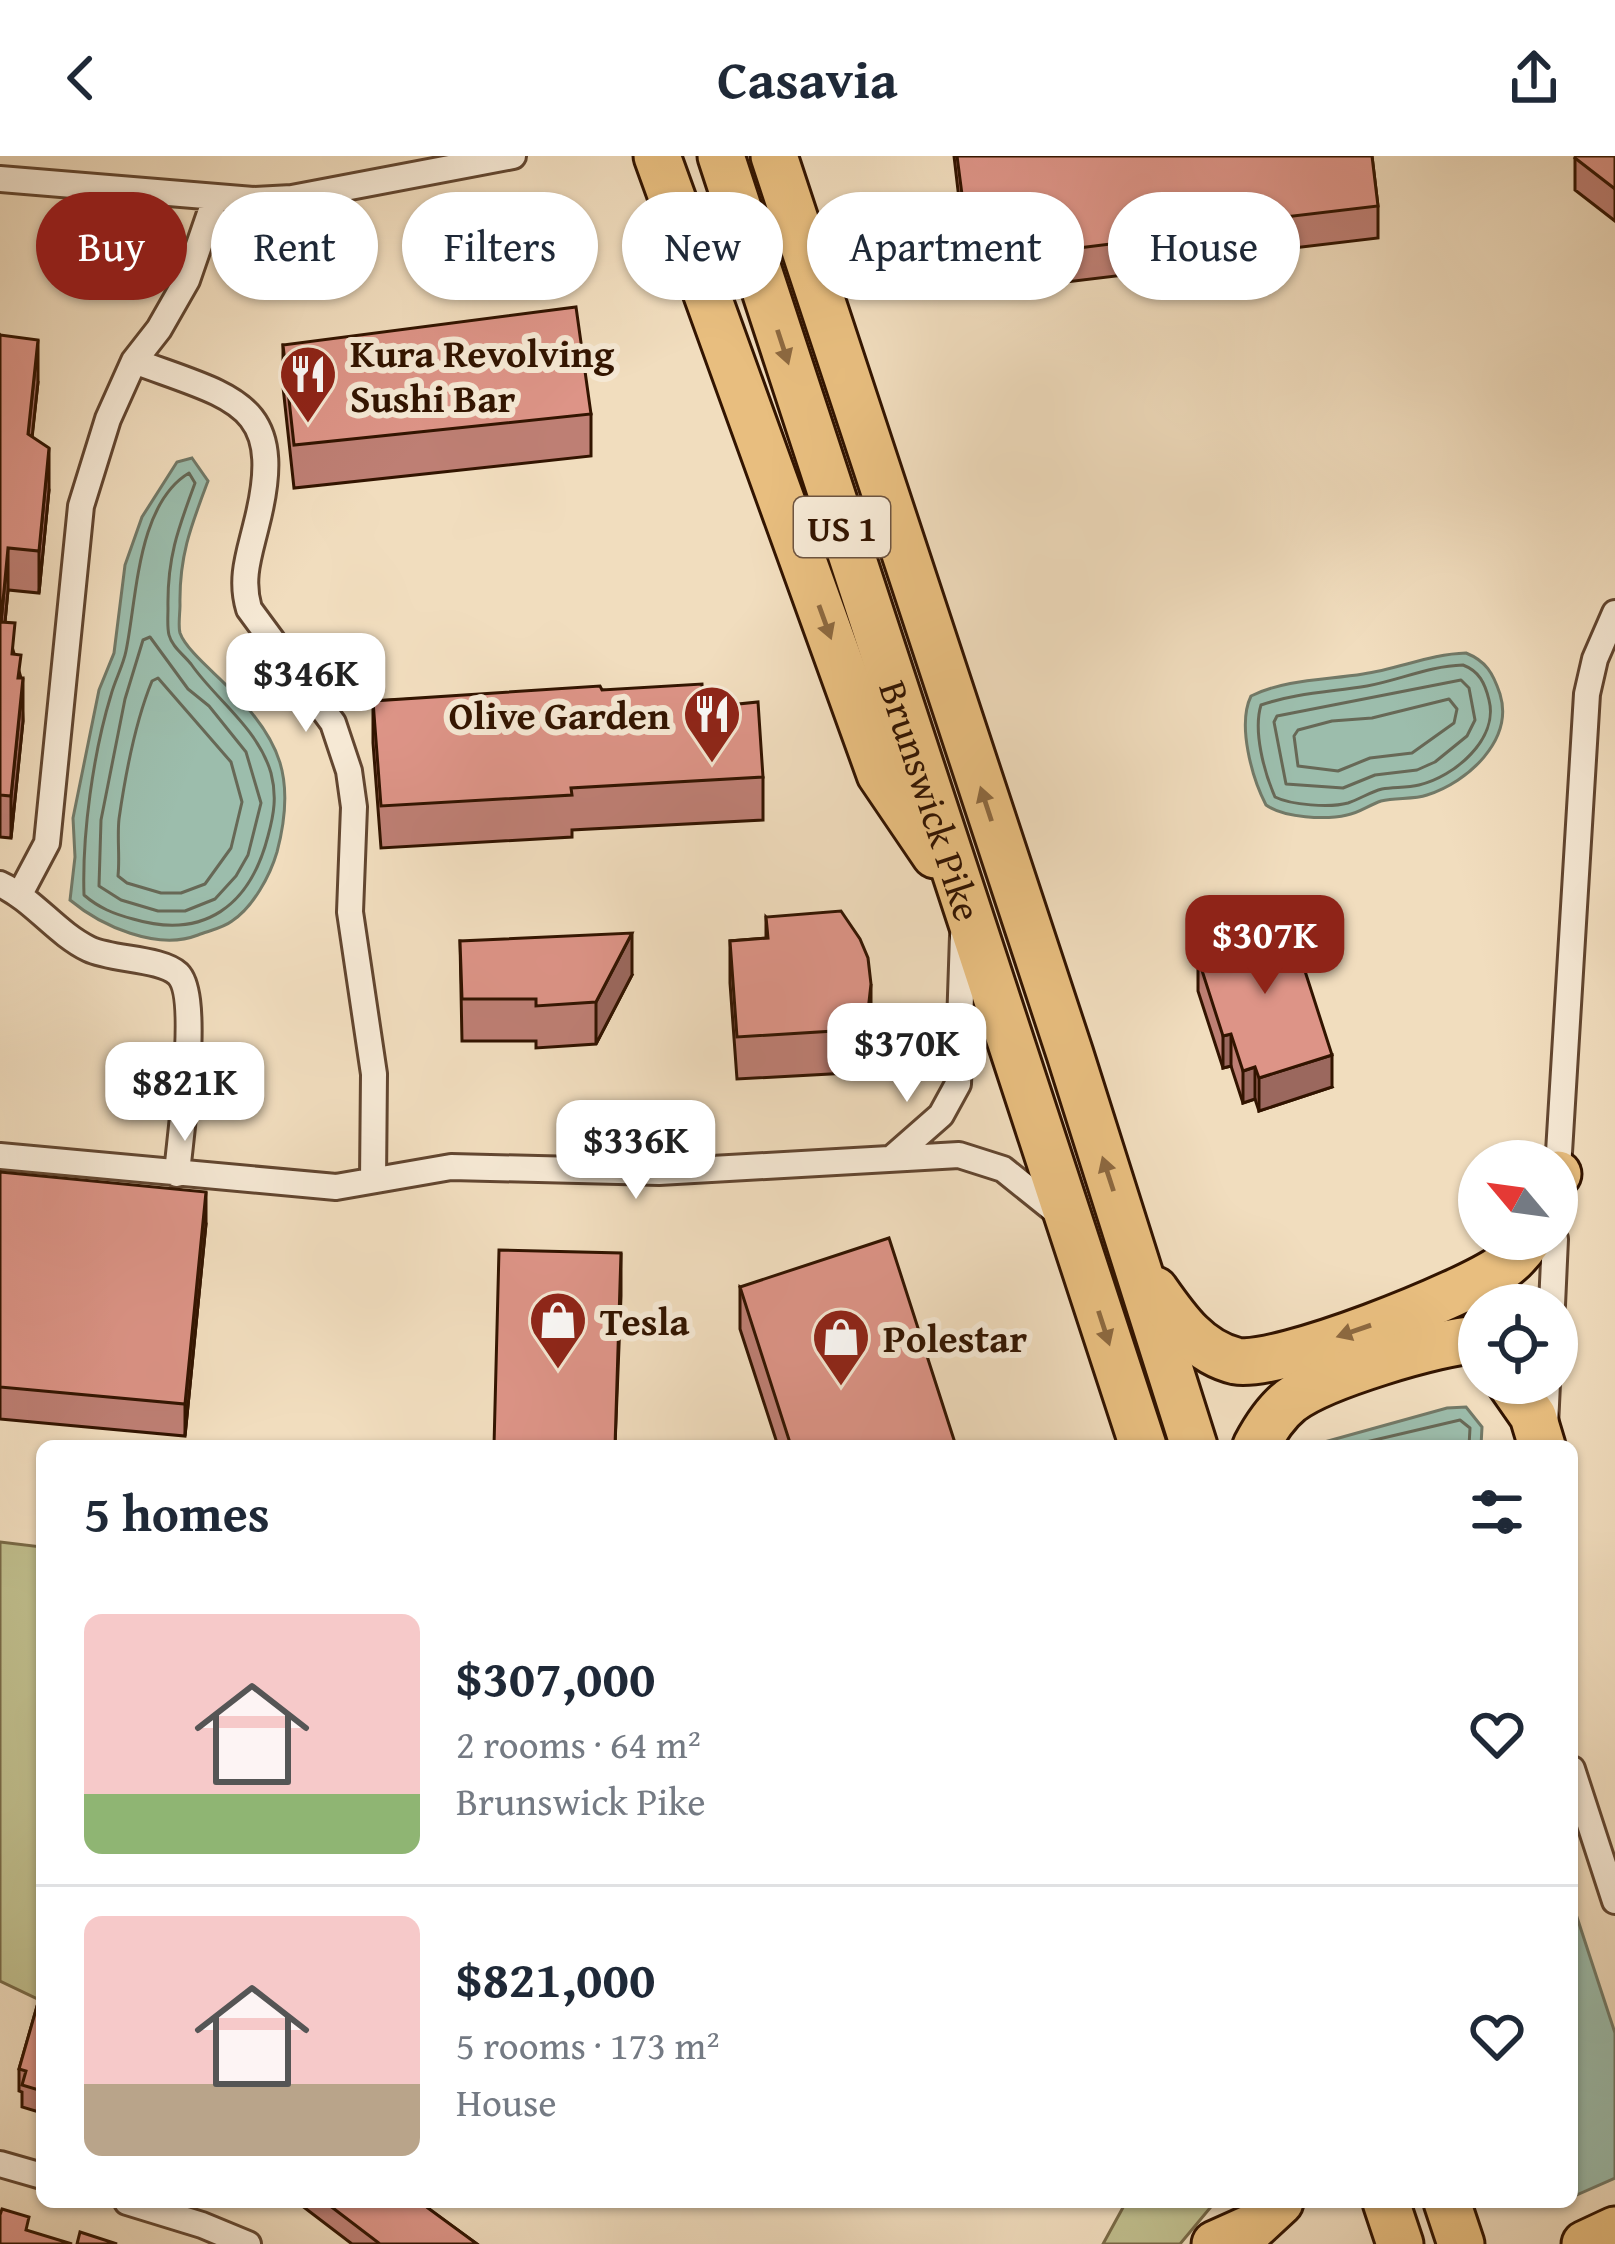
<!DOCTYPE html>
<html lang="en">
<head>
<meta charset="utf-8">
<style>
	:root { --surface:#fff; --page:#f6f6f7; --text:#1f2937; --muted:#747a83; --line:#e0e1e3; --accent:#8f2418 }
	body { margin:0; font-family:"Gentium Book Plus",serif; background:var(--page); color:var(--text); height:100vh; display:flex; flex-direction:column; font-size:45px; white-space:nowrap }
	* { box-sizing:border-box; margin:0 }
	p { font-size:39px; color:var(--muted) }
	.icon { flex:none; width:66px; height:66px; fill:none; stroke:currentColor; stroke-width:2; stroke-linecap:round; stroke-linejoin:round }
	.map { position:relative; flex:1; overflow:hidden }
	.details { position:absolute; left:36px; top:1284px; width:1542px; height:768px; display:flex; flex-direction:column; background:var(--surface); border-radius:18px; box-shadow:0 3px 9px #0004 }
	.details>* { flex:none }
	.hud { position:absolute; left:36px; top:36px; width:1545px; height:108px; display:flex; gap:24px }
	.needle { width:78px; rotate:299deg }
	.fabs { position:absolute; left:1458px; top:984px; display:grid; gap:24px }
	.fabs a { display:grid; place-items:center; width:120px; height:120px; border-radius:50%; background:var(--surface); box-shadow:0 3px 9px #0004; font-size:60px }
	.price { position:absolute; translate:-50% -102px; padding:0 27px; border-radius:24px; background:#fff; color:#222; font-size:39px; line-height:78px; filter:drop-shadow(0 3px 6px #0008) }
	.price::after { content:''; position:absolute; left:50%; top:72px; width:36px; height:27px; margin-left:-18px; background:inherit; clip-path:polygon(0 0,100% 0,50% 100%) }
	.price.current { background:var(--accent); color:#fff }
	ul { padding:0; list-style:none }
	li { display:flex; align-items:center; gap:36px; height:300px; padding:0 48px }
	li+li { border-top:3px solid var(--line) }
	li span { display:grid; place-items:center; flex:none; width:336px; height:240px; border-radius:18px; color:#555 }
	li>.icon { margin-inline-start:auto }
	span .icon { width:144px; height:144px; fill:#fffc; stroke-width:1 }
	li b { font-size:51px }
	h2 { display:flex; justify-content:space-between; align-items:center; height:144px; padding:0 48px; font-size:51px }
	.pill { padding:0 42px; border-radius:54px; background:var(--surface); box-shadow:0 3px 9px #0004; font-size:42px; line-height:108px }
	.pill.current { background:var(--accent); color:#fff }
	header { display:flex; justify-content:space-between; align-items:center; height:156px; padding:0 48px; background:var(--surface); font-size:54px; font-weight:600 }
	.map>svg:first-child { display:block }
	.green { fill:#c0bf8e; stroke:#796a47; stroke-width:3 }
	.water { fill:#9cbdac; stroke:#727967; stroke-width:3 }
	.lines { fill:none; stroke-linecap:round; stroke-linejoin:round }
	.shore { stroke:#676856; stroke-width:3 }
	.street-casing { stroke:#624630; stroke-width:30 }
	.highway-casing { stroke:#321400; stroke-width:51 }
	.street { stroke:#f6e9d5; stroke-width:24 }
	.highway { stroke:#e8be7f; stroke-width:45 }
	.wall { fill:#be7f74; stroke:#321400; stroke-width:3 }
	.shaded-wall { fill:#9b685e; stroke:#321400; stroke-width:3 }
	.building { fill:#dd9487; stroke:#321400; stroke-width:3 }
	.oneway { fill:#8d6940 }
	.labels { text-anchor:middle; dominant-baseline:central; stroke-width:12; stroke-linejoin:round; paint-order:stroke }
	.shield { fill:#f6e9d5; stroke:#6d5440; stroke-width:3 }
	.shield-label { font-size:36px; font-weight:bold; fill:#321400 }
	.poi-label { font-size:39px; font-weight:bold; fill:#321400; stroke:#f6e9d5; text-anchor:start }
	.street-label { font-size:39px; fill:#321400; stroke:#f6e9d5 }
</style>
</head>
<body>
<header><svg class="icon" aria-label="back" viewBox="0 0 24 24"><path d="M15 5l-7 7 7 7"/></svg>Casavia<svg class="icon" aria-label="share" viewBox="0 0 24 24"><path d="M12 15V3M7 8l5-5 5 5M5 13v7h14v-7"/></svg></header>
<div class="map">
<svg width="1615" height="2088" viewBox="0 0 1615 2088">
	<rect width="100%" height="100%" fill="#f1ddbe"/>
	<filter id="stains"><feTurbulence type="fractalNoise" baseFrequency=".00167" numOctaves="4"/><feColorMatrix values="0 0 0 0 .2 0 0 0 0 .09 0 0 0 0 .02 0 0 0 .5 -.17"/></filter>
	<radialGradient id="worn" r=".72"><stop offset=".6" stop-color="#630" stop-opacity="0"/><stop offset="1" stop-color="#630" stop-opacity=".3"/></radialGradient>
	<path class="green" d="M0,1386L42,1391V1845L0,1825Z
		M1126,2046H1215L1180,2088H1103Z"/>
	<path class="water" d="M192,302L208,325C191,370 179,400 180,449C180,457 178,470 180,477C186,494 216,518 228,531C282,584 296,624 277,696C270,720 253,751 232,765C223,772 208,775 198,779C157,795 101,770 70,744L75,701L73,662L99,534L114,497L125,409L142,361L177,306Z
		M1466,497C1486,505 1493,517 1500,538C1514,584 1468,626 1427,639C1413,644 1396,641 1381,645C1369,649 1359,657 1347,659C1326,664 1284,662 1266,649C1252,622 1237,569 1251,540C1286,523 1326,524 1363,518C1399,513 1430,498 1466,497Z
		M1466,1251L1482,1271L1481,1290H1310L1447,1252Z
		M1572,1746L1615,1877V2022L1572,2041Z"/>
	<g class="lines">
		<path class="shore" d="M189,317L195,327C178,373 167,402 168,452C168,460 167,471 169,479C172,491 184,499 191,508C216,544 258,572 271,617C277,640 274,658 268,680C250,750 204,784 133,763C114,758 99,752 84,739C82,679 93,598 111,539C115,524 123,510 126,495C137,442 137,348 189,317Z
			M150,481L188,533L209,550L246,596L261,647L248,699L236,720L215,743L185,755H158L121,744L99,730L101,664L125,543L143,484Z
			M1463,509C1479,515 1485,527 1489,544C1499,583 1454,621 1419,629C1407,632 1394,631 1382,633C1370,636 1360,643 1348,647C1330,652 1291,649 1275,641C1264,616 1253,575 1261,549C1296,537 1331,536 1367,530C1400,524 1429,510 1463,509Z
			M158,522L231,606L242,646L231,692L205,728L181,737H161L127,727L118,720C120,701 117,682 119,663C125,621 136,564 152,525Z
			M1461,524L1469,532L1475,564L1467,580L1435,606L1417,614L1375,619L1343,632L1286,628L1274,566L1277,560Z
			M1449,543L1457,553L1454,567L1412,597L1370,602L1338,615L1298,610L1294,580L1298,574L1332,565L1372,562Z
			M1349,1290L1460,1264L1470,1272L1469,1290"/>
		<g class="street-casing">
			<path id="street" d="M0,23L253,44L292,42L513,0
				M134,205C236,243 288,246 256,370C249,399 240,423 249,453L333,567L349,615L354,651L350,756L374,918L373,1024
				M0,728C34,744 56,777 89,793C112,804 161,802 178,818C201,841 180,980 177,1018
				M20,738L47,687L81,350L108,263L134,205L159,173L187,124L215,43
				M0,1000L336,1031L451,1011L659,1016L959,999L1003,1013L1059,1058
				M892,1002L941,959L958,928L963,780
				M1557,1029L1587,538L1595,503L1615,457
				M1552,1149L1555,1083
				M1545,1270L1547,1227
				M1572,1613L1615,1745
				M0,2008L42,2020
				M127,2046L202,2069L248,2088"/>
		</g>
		<g class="highway-casing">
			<g id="highway">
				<path d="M657,0L880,618L935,699"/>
				<path id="s1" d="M721,0L1143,1290"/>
				<path d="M774,0L1070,898L1194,1290"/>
				<path d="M1557,1019L1558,1018"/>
				<path d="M1155,1134C1176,1164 1198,1196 1236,1205C1278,1213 1466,1138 1504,1110C1514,1103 1522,1093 1529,1083"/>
				<path d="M1510,1227L1533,1260L1542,1290"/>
				<path d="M1256,1290C1265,1273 1275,1257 1290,1245C1323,1220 1437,1186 1479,1183"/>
				<path d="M1386,2046L1400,2088"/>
				<path d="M1447,2046L1461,2088"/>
				<path d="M1215,2088L1253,2071L1280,2046"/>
				<path d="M1585,2088L1615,2074"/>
			</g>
		</g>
		<use href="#street" class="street"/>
		<use href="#highway" class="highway"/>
	</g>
	<path class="wall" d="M954,0H1372L1378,50V82L1191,104V111L974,137L968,86H964Z
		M1615,0V65L1575,34V2Z
		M0,179L38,226L32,280L49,334L39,437L8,434L5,466L21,522L23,565L11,682L0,681Z
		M283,189L591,258V300L294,332L283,231Z
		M602,534L703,544L728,549L763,621V664L572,674V681L381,692L373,587V545Z
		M766,761L871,870L866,916L737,923L730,827V785L766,782Z
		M1210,781L1332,931L1259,955L1255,943L1243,947L1231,910L1223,912L1198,835V802L1210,799Z
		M460,785L632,819L596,888L536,892V885H462Z
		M0,1016L206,1068L185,1280L0,1263Z
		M740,1131L956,1290H778L740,1173Z
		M42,1833V1957L22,1951V1936L19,1935V1913Z
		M297,2046H425L430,2054L477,2088H352Z"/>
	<path class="shaded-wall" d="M38,184V226L28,320V278Z
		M49,292V334L39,437V395Z
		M8,392V434L1,508V466Z
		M23,522V565L11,682V640Z
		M632,777V819L596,888V846Z
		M871,828V870L866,916V873Z
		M1231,878V910L1223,912V880Z
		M1332,899V931L1259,955V922Z
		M1255,911V943L1243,947V915Z
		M206,1036V1068L185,1280V1248Z
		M621,1097V1140L615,1290Z"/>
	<path class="building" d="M957,0H1372L1378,50L1190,72L1191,78L974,105L968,53L964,54Z
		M1576,0H1615V33L1575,2Z
		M576,151L591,258L294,289L283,189Z
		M0,179L38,184L28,278L49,292L39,395L8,392L1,466L15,467L12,498L21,499L18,522H23L11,640L0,639Z
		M702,528L703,544L727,542L728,549L758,546L763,621L571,632L572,639L381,650L373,545L600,530L602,534Z
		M841,755L860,783L868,802L871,828L866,873L737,881L730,785L768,782L766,761Z
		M1286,756L1332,899L1259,922L1255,911L1243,915L1231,878L1223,880L1198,802L1215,797L1210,781Z
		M632,777L596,846L536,850V843H462L460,785Z
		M0,1016L206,1036L185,1248L0,1231Z
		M889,1082L956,1290H791L740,1131Z
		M499,1094L621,1097L615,1290H494Z
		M42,1833V1935L22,1929L26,1915L19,1913Z
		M325,2046H425L430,2050L428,2052L477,2088H380Z
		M2,2053L29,2061L26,2074L72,2088H0V2059Z
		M80,2076L117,2088H77Z"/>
	<defs><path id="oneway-solid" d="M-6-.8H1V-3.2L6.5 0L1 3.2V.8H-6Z" transform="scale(3)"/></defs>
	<g class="oneway">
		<use href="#oneway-solid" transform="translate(783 191) rotate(72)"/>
		<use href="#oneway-solid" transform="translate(825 466) rotate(70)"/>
		<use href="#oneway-solid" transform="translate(986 648) rotate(-108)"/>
		<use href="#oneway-solid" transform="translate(1108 1018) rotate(-108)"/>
		<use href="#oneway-solid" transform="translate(1104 1172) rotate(72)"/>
		<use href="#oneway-solid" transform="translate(1354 1175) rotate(161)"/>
	</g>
	<defs>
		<g id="restaurant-pin" transform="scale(3)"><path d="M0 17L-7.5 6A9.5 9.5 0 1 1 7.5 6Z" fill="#8f2418" stroke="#f6e9d5"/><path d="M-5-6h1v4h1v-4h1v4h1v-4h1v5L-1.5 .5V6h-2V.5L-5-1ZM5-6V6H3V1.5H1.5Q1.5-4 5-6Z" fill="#fff"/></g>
		<g id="shop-pin" transform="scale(3)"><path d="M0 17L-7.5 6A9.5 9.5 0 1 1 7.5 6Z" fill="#8f2418" stroke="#f6e9d5"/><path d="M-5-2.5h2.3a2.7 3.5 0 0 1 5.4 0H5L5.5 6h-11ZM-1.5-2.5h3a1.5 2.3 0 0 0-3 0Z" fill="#fff"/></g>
	</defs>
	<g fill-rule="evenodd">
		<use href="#restaurant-pin" x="308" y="218"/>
		<use href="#restaurant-pin" x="712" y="558"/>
		<use href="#shop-pin" x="558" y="1164"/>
		<use href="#shop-pin" x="841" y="1181"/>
	</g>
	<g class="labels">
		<rect class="shield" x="794" y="341" width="96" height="60" rx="9"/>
		<g class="shield-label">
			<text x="842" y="371">US 1</text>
		</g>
		<g class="poi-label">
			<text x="350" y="196">Kura Revolving<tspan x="350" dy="45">Sushi Bar</tspan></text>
			<text x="670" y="558" text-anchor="end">Olive Garden</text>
			<text x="600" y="1164">Tesla</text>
			<text x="883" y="1181">Polestar</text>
		</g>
		<g class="street-label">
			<text stroke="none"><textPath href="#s1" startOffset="678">Brunswick Pike</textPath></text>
		</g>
	</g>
	<rect width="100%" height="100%" filter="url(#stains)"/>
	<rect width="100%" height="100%" fill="url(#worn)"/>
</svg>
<div class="fabs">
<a><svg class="needle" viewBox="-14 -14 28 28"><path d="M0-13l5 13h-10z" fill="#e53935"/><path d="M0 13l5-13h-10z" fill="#747a83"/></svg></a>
<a><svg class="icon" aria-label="locate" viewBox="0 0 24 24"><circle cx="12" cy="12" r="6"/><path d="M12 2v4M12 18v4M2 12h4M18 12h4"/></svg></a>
</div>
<b class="price" style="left:306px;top:579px">$346K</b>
<b class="price current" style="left:1265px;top:841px">$307K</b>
<b class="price" style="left:907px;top:949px">$370K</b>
<b class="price" style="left:185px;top:988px">$821K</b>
<b class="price" style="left:636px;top:1046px">$336K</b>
<div class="hud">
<a class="pill current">Buy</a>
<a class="pill">Rent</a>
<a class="pill">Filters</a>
<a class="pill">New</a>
<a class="pill">Apartment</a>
<a class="pill">House</a>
</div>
<section class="details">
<h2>5 homes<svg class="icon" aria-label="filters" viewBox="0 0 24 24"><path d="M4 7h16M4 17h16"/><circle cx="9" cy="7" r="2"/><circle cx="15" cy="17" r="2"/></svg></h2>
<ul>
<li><span style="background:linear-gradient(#f6c9c9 75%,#8fb573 0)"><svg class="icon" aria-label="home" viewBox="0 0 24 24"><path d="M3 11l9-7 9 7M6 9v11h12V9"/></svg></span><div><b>$307,000</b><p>2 rooms · 64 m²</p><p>Brunswick Pike</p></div><svg class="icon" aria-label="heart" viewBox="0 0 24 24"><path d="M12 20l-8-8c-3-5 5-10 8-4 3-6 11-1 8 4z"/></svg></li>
<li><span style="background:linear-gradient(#f6c9c9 70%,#b9a48a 0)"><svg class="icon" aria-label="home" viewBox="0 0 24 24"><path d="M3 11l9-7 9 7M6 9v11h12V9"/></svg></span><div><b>$821,000</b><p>5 rooms · 173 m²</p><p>House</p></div><svg class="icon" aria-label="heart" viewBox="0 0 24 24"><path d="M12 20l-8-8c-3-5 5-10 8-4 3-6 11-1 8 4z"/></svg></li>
</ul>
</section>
</div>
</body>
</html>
